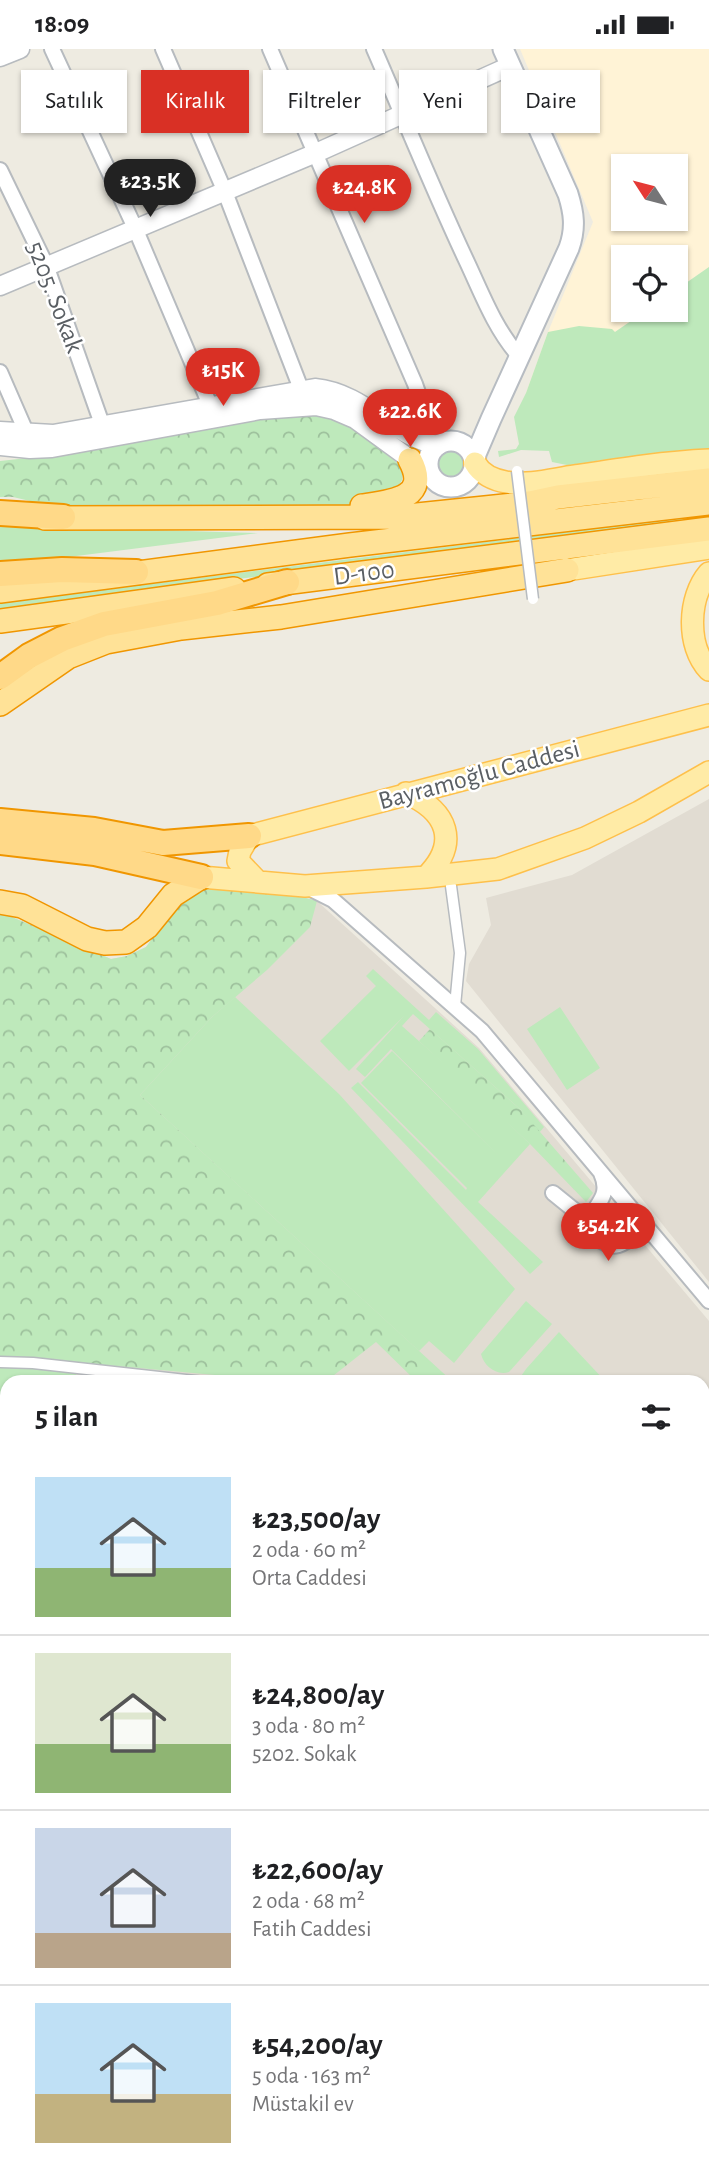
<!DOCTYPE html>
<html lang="tr">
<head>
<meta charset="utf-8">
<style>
	:root { --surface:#fff; --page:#f6f6f6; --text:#202124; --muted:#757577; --line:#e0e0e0; --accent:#d93025 }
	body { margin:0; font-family:"Alegreya Sans",sans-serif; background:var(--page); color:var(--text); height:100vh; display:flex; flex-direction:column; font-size:26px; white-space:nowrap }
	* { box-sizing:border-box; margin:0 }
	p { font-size:23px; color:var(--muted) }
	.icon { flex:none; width:38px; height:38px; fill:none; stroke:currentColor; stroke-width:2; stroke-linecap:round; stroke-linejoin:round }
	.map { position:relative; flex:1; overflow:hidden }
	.drawer { position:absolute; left:0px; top:1326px; width:710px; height:800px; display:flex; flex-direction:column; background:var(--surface); border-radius:21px 21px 0 0; box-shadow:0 2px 5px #0004 }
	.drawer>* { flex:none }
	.banner { position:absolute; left:21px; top:21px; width:668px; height:63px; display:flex; gap:14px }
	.needle { width:46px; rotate:306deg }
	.fabs { position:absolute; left:611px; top:105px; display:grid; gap:14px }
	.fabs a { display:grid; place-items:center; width:77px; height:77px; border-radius:0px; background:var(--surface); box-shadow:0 2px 5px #0004; font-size:35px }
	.price { position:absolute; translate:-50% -60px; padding:0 16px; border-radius:24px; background:var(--accent); color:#fff; font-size:23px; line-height:46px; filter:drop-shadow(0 2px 4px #0008) }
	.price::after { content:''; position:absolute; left:50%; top:42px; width:21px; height:16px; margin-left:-10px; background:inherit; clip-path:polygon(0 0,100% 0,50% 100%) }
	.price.on { background:#222; color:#fff }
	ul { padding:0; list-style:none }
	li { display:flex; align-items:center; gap:21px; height:175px; padding:0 35px }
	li+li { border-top:2px solid var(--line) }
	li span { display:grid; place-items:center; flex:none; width:196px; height:140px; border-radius:0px; color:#555 }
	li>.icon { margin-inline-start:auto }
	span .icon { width:84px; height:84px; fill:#fffc; stroke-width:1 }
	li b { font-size:30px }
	h2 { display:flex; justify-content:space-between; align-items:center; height:84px; padding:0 35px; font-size:30px }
	.chip { padding:0 24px; border-radius:0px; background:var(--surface); box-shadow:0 2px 5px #0004; font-size:24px; line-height:63px }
	.chip.on { background:var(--accent); color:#fff }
	.status { display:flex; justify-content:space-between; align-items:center; height:49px; padding:0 35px; background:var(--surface); direction:ltr }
	.status svg { height:19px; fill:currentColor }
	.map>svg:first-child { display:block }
	.commercial { fill:#fff3d6; fill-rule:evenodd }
	.education { fill:#e1dcd2; fill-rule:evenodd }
	.grass { fill:#bee9bb }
	.forest { fill:url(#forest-crowns) }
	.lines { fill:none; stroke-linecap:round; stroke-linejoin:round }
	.river { stroke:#a1dcff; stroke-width:23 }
	.pedestrian-casing { stroke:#b7bbbf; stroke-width:13 }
	.minor-casing { stroke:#b7bbbf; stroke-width:18 }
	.tertiary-casing { stroke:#b7bbbf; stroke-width:21 }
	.secondary-casing { stroke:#b7bcc2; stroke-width:23 }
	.primary-casing { stroke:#fec04b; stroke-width:24 }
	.trunk-casing { stroke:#f09600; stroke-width:26 }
	.motorway-casing { stroke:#f09600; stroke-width:28 }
	.pedestrian { stroke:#fff; stroke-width:10 }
	.minor { stroke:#fff; stroke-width:14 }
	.tertiary { stroke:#fff; stroke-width:18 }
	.secondary { stroke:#fff; stroke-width:19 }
	.primary { stroke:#ffeba6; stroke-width:21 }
	.trunk { stroke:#ffe297; stroke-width:23 }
	.motorway { stroke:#ffd988; stroke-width:24 }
	.rail { stroke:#b3b4b5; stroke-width:3.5; stroke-dasharray:2 9; stroke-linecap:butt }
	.pedestrian-bridge-casing { stroke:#b7bbbf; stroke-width:13; stroke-linecap:butt }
	.pedestrian-bridge { stroke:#fff; stroke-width:10 }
	.labels { text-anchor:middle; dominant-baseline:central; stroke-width:5; stroke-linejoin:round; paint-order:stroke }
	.street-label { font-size:26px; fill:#5a5f64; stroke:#fff }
</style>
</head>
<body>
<div class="status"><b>18:09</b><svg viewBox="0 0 49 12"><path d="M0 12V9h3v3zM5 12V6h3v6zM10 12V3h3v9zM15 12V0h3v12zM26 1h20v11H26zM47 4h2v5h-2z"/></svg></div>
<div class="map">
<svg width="709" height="2126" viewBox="0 0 709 2126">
	<defs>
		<pattern id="forest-crowns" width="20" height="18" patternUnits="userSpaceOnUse" patternTransform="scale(1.75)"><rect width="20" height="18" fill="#bee9bb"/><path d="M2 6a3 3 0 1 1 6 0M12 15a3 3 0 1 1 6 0" fill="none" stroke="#9dc09c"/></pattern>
	</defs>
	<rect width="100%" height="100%" fill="#eeebe1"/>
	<path class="commercial" d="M520,0H709V218L676,241V208H623V261H647L526,344L548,283L593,173ZM623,117H676V170H623Z"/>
	<path class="education" d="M709,750V1233L466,932L469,915L491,876L486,849L572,826Z
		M280,842L317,852L479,999L709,1272V2126H0V863L111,910L127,907L146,898L180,852ZM7,1334H704V2119H7Z"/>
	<path class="grass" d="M709,218V408L601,411L572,417L552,413L549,402L521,401L499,408L498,402L516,400L519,395L514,368L526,344L548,283L579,277L612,280L615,283L647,261H676V241Z
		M438 415a13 13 0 1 1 26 0a13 13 0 1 1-26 0Z
		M709,465V467L510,496L0,560V554Z
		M0,478L13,477L258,484L29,513L0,511Z
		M373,920L429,971L436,963L478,1000L544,1078L539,1084L521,1061L413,965L402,977L464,1032L530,1095L478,1153L543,1213L530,1225L351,1039L358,1033L466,1141L467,1139L361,1034L392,1002L500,1108L391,1000L365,1028L356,1020L404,967L349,1022L320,992L376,937L366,927Z
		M235,948L339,1045L515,1240L454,1314L429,1292L419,1302L140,1046L212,968Z
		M560,958L600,1019L567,1041L527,980Z
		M603 1173a12 12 0 1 1 24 0a12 12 0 1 1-24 0Z
		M526,1252L552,1275L509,1323C496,1327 484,1317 481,1305Z
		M559,1283L606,1333H517L526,1320Z
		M0,1316L79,1323L67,1333L7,1334V1369L0,1374Z
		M104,1327L173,1333H108Z
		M709,1586V1650L704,1655V1590Z
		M709,1982V2088L704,2082V1987Z
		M71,2119H214L206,2126H64Z
		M390,2119H464L463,2126H395Z
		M481,2119H529L521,2126H479Z
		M551,2119H636L642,2126H543Z"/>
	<path class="forest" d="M317,365C354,373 374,397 403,418L402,431L397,440L354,458L81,464L13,448H0V412L64,405L257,369Z
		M199,839L280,842L317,852L310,878L267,921L212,968L140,1046L453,1333H417L376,1293L324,1334L292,1333L18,1308L0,1309V863L111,910L127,907L146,898L180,852Z
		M430,980L521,1061L593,1144L586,1153L530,1095L419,992Z
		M0,1467L7,1480V1687L0,1676Z
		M0,1787L7,1799V2109L0,2115Z"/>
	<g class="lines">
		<path class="river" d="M0,1744L7,1755"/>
		<g class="pedestrian-casing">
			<path id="pedestrian" d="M451,837L460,904L455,957
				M0,1313L33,1314L213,1334
				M704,1975L709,1970
				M529,2126L537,2119"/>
		</g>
		<g class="minor-casing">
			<path id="minor" d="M52,0L135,179L210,356
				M163,0L225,143L301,340
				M270,0L415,335C420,351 431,368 417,383L406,382
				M374,0C405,71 434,143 467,213C482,245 495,280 519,307
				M0,121L46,216L103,378
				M0,323L27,385
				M309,839L333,851L482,982L709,1252
				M601,1124C616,1157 577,1158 597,1189C620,1207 625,1189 645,1181L654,1187
				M553,1144L590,1174"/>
		</g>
		<g class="tertiary-casing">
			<path id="tertiary" d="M0,8L20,0
				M0,237L316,104L510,17
				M0,382L53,385L315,339C366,344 396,391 439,396
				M0,397L30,400L52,399L260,361L316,357L334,361L355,370L429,424"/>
		</g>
		<g class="secondary-casing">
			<path id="secondary" d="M428 415a23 23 0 1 1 46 0a23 23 0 1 1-46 0Z
				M475,414L476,405L491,370L569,199C576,179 574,164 568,145L503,0"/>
		</g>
		<g class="primary-casing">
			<path id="primary" d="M475,414C481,425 494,431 506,433C529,437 553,430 575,427C620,420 664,413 709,411
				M567,521L709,499
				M709,524C688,548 686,597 709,621
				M406,744C448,762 460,794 426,828
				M201,828L305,837L426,828L498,820L585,789L639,763L709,723
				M258,833L238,812L240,802L249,787L709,666"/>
		</g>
		<g class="trunk-casing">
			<path id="trunk" d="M362,457C390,453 431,450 410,411
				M45,469L398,468L485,459L530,454L558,448L709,431
				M268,536L709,480
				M0,542L350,496L709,454
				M0,572L234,540
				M0,655L68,608L106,593L181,579L281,568L567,521
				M0,853L22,857L87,890L105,894L126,893L147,878L173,846L201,828"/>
		</g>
		<g class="motorway-casing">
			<path id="motorway" d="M0,464L63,468
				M0,525L62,521L136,523
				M0,628L29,607L62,590L104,575L217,554L287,533
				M0,772L94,781L163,794L249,787
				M0,793L95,804L201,828"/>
		</g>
		<use href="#pedestrian" class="pedestrian"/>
		<use href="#minor" class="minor"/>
		<use href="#tertiary" class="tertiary"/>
		<use href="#secondary" class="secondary"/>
		<use href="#primary" class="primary"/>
		<use href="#trunk" class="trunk"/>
		<use href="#motorway" class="motorway"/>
		<path class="rail" d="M704,1534L709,1529
			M704,1566L709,1561
			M12,2126L20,2119
			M39,2126L47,2119"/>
		<g class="pedestrian-bridge-casing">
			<path id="pedestrian-bridge" d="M517,422L533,550"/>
		</g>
		<use href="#pedestrian-bridge" class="pedestrian-bridge"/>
	</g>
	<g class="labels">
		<g class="street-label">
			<text transform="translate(55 248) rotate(69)">5205. Sokak</text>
			<text transform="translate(364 524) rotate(-7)">D-100</text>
			<text transform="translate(479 726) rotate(-15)">Bayramoğlu Caddesi</text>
		</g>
	</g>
</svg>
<div class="fabs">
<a><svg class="needle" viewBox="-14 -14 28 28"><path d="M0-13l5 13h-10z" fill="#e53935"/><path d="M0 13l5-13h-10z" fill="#757577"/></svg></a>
<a><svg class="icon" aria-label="locate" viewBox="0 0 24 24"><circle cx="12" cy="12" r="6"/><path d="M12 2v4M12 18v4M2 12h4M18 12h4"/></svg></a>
</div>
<b class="price on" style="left:150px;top:170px">₺23.5K</b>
<b class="price" style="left:364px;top:176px">₺24.8K</b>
<b class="price" style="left:223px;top:359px">₺15K</b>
<b class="price" style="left:410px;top:400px">₺22.6K</b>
<b class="price" style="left:608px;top:1214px">₺54.2K</b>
<div class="banner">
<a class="chip">Satılık</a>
<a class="chip on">Kiralık</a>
<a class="chip">Filtreler</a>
<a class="chip">Yeni</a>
<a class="chip">Daire</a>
</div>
<section class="drawer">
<h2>5 ilan<svg class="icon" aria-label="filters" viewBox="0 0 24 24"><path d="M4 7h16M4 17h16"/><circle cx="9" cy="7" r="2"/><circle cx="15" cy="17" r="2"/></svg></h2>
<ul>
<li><span style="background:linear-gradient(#bfe0f5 65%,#8fb573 0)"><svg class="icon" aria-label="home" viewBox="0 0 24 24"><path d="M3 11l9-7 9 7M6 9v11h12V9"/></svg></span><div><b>₺23,500/ay</b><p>2 oda · 60 m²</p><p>Orta Caddesi</p></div></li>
<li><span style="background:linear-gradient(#dfe7d0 65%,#8fb573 0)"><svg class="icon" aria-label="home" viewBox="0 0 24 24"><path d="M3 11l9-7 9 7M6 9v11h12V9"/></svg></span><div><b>₺24,800/ay</b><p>3 oda · 80 m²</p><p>5202. Sokak</p></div></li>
<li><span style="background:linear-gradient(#c9d6e8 75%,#b9a48a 0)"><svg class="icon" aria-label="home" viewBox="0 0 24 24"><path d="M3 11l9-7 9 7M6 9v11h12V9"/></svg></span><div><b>₺22,600/ay</b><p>2 oda · 68 m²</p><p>Fatih Caddesi</p></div></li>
<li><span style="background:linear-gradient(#bfe0f5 65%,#c2b280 0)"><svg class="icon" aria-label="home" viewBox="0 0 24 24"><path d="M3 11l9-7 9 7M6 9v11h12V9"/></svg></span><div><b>₺54,200/ay</b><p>5 oda · 163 m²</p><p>Müstakil ev</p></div></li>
</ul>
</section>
</div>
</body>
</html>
